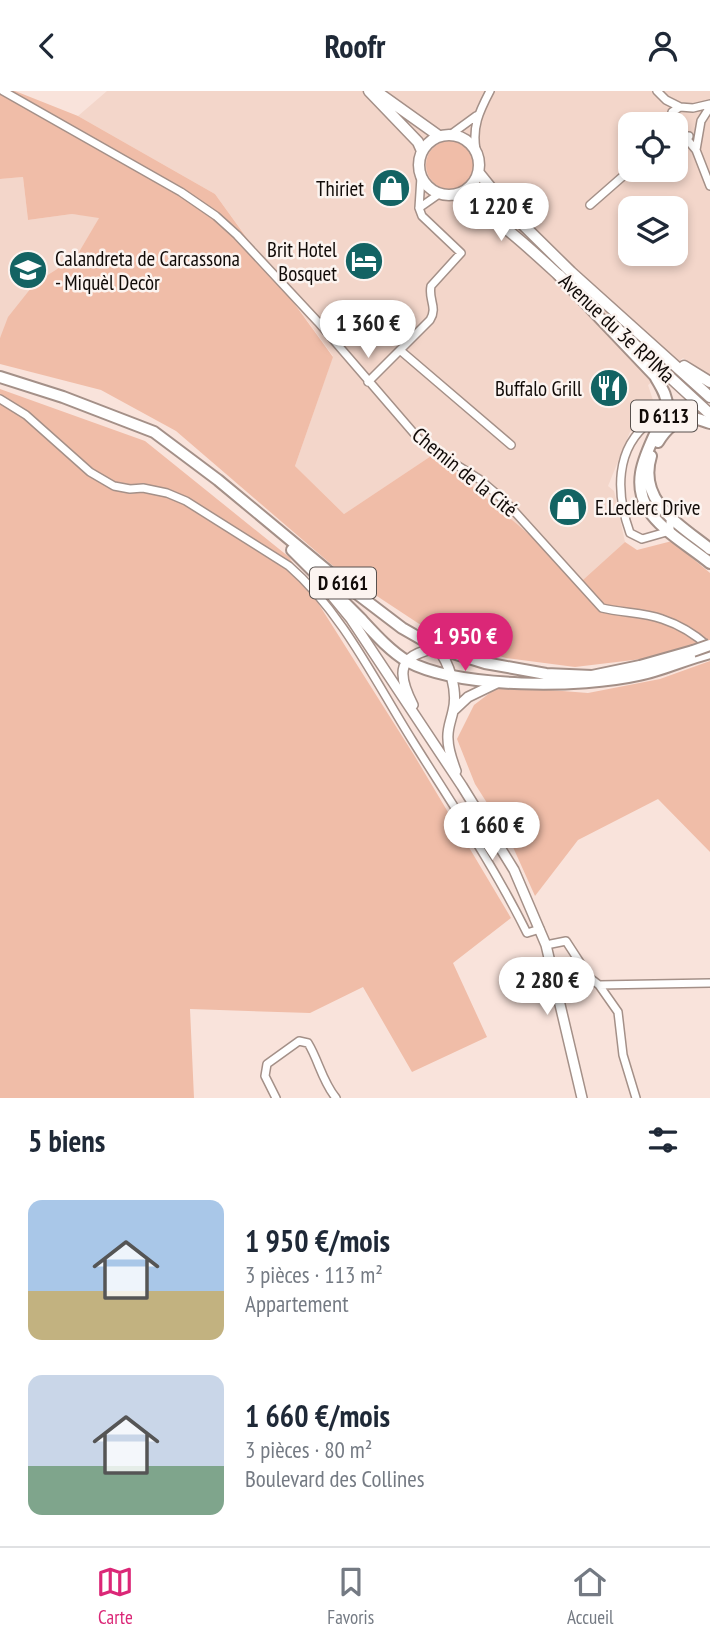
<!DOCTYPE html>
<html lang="fr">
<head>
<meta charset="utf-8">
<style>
	:root { --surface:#fff; --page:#f2f2f3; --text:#1f2937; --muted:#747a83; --line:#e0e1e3; --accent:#db2777 }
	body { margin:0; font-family:"PT Sans Narrow",sans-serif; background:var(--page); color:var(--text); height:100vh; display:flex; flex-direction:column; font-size:26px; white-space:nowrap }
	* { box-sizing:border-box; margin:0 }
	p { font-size:23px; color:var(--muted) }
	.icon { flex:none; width:38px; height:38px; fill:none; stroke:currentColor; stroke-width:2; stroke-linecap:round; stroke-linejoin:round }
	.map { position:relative; height:1007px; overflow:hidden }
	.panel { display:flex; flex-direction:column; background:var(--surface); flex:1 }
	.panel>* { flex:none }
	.fabs { position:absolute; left:618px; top:21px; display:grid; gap:14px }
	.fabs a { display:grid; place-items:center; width:70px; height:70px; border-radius:14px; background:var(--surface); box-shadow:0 4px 10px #0003; font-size:35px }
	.price { position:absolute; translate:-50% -60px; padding:0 16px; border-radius:24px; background:#fff; color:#222; font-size:23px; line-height:46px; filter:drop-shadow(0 2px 4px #0008) }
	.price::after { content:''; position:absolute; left:50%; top:42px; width:21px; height:16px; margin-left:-10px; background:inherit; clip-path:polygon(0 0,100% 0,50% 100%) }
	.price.on { background:var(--accent); color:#fff }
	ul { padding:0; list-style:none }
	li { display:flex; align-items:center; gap:21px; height:175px; padding:0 28px }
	li span { display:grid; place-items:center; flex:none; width:196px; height:140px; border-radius:14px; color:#555 }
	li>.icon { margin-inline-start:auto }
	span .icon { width:84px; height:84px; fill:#fffc; stroke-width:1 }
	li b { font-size:30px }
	h2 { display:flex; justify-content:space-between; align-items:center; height:84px; padding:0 28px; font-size:30px }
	header { display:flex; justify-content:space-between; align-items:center; height:91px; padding:0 28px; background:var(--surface); font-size:32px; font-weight:700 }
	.tabs { display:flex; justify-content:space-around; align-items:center; height:98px; border-top:2px solid var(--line); background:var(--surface); font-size:19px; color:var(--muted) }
	.tabs a { display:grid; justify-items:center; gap:4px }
	.tabs .on { color:var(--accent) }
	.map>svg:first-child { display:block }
	.built { fill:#f3d6ca; fill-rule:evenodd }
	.green { fill:#f0bda8 }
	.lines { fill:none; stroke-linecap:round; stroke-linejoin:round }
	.minor-casing { stroke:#a49088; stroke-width:10 }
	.tertiary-casing { stroke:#a49088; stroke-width:12 }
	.secondary-casing { stroke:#a49088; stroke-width:13 }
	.primary-casing { stroke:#a49088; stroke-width:14 }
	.minor { stroke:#fff; stroke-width:7 }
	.tertiary { stroke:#fff; stroke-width:9 }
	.secondary { stroke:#fff; stroke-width:10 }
	.primary { stroke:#fff; stroke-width:10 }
	.primary-bridge-casing { stroke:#a49088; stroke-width:14; stroke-linecap:butt }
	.primary-bridge { stroke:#fff; stroke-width:10 }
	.labels { text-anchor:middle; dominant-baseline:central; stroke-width:5; stroke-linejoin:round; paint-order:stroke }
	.shield { fill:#fcf4f0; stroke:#58514e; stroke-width:2 }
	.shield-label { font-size:19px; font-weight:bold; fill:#110b08 }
	.poi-label { font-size:21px; fill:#110b08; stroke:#fcf4f0; text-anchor:end }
	.street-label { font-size:21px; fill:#110b08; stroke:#fcf4f0 }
</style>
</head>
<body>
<header><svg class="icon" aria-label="back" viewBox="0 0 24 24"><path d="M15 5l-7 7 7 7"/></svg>Roofr<svg class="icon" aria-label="person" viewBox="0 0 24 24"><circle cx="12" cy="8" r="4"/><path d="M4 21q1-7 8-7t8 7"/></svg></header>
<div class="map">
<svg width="710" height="1007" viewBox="0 0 710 1007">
	<rect width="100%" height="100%" fill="#f9e3db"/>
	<path class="built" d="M107,0H710V285L683,267L648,294L656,318L630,341L608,395L614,400L625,451L584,490L434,363L344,423L295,375L333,265L215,103L78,25ZM630,33H676V79H630ZM630,117H676V163H630Z
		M23,86L28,129L72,123L100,126L76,166L35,192L0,247V88Z"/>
	<path class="green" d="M0,0H15L78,25L215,103L333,266L295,375L344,423L434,363L583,489L625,451L637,459L672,450L710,482V549L650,567L575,576L506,567L442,548L339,480L176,340L101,299L0,273V247L8,226L35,192L76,166L99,127L72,123L28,129L23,86L0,88Z
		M426 74a24 24 0 1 1 48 0a24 24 0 1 1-48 0Z
		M0,298L145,350L289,466L414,664L511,827L453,872L487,946L412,981L363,896L310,922L190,918L194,1007H0Z
		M710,570V761L658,708L578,749L535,805L508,745L475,693L457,648L474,614L495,598L524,597L588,602L660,588Z"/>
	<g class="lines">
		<g class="minor-casing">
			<path id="minor" d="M3,0L181,101L216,125L237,144L318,231L418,347L428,356L479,388L506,411L602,517C622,522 644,521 662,528C680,534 695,543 709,556
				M657,0L666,9L680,16
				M670,33L672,21L680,16L693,17L710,13
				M676,43L680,45H689
				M450,44L476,25
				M685,46L696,59L710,95
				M476,59C472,36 479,21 490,0
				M696,59L701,30L710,16
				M590,114L630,79
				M419,117L439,103
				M401,260L511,354
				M368,291L430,229C438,216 428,209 431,195L461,162L422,125L419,117L421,86
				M0,308L26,324L90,381L114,395L130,398L143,397L167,402L186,410L289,475C342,521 375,590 412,649C452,713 494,775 527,842L540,838
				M652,325L651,330C614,357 616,403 630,442L642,448L670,440V431
				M546,854L566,850L590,887L599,894L618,921L623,964L636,1007
				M599,894L710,892
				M276,1007L265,985L267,973L299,950L308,952C319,970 322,990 336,1007"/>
		</g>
		<g class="tertiary-casing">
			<path id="tertiary" d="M332,505L351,528L462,695L514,779L546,854L582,1007
				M413,614C396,581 398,564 437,557C450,572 458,601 453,620C451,630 447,638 448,648C448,659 452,669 456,680
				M453,620L468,606L499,591"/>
		</g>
		<g class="secondary-casing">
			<path id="secondary" d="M369,0L418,51L422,60
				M380,3L439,45
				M419 74a30 30 0 1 1 60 0a30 30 0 1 1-60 0Z
				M479,82L511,122L571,181L710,306
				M455,104C497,126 529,157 564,189
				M609,230L710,323
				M684,275L710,291"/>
		</g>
		<g class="primary-casing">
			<path id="primary" d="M559,184L655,285C660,295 667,303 667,315C666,324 661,331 657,339C643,368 630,396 652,424C667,443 692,457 710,472
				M0,286L63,306L154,341L218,389L335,486L402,537L437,557L485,572L546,583L592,585L640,575L693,560
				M658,351C665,339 677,327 692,327C698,327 705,331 710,332
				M651,365C637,410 680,434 710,458
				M292,459C315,482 337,504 360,527C374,542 390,560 407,570C459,598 582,597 639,584C663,579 686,568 710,562"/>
		</g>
		<use href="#minor" class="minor"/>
		<use href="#tertiary" class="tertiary"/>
		<use href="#secondary" class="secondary"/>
		<use href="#primary" class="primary"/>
		<g class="primary-bridge-casing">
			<path id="primary-bridge" d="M693,560L710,554"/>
		</g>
		<use href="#primary-bridge" class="primary-bridge"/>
	</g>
	<defs>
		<g id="shop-disc" transform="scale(2.0125)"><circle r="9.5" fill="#136363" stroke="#fcf4f0"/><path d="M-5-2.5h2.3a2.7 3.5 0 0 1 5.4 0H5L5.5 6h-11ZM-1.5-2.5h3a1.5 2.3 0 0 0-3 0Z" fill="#fff"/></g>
		<g id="hotel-disc" transform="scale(2.0125)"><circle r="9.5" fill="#136363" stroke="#fcf4f0"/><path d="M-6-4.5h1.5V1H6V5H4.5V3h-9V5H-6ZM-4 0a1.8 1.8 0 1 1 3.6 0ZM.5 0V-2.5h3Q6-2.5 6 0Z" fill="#fff"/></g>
		<g id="school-disc" transform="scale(2.0125)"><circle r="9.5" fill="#136363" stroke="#fcf4f0"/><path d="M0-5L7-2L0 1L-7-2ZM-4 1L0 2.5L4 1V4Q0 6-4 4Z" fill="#fff"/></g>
		<g id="restaurant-disc" transform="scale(2.0125)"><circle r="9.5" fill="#136363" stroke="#fcf4f0"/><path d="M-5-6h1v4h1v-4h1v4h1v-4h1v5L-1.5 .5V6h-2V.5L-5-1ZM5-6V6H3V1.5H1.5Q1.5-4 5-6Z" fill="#fff"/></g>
	</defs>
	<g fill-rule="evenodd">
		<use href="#shop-disc" x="391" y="97"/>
		<use href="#hotel-disc" x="364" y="170"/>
		<use href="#school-disc" x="28" y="179"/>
		<use href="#restaurant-disc" x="609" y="297"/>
		<use href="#shop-disc" x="568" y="416"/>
	</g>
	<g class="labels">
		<g class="shield">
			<rect x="631" y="309.5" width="66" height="31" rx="5"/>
			<rect x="310" y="476.5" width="66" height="31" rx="5"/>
		</g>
		<g class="shield-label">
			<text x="664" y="325">D 6113</text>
			<text x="343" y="492">D 6161</text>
		</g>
		<g class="poi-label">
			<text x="364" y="97">Thiriet</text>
			<text x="337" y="158">Brit Hotel<tspan x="337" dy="24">Bosquet</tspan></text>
			<text x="55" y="167" text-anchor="start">Calandreta de Carcassona<tspan x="55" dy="24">- Miquèl Decòr</tspan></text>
			<text x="582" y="297">Buffalo Grill</text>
			<text x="595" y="416" text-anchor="start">E.Leclerc Drive</text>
		</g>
		<g class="street-label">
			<text transform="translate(617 237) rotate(43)">Avenue du 3e RPIMa</text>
			<text transform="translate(465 381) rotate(39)">Chemin de la Cité</text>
		</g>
	</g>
</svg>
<div class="fabs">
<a><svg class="icon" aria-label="locate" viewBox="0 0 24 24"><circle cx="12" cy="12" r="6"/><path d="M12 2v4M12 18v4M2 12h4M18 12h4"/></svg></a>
<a><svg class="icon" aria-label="layers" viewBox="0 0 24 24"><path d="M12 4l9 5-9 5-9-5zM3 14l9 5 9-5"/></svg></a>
</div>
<b class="price" style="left:501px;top:152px">1 220 €</b>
<b class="price" style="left:368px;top:269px">1 360 €</b>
<b class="price on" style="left:465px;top:582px">1 950 €</b>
<b class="price" style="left:492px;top:771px">1 660 €</b>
<b class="price" style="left:547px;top:926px">2 280 €</b>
</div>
<section class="panel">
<h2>5 biens<svg class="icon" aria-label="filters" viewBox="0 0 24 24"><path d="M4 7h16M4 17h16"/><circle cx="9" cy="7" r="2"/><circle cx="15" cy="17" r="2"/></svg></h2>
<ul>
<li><span style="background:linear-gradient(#a9c7e8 65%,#c2b280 0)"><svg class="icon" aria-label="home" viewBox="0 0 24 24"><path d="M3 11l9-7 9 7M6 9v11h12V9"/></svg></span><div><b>1 950 €/mois</b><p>3 pièces · 113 m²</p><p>Appartement</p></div></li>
<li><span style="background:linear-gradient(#c9d6e8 65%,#7fa58c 0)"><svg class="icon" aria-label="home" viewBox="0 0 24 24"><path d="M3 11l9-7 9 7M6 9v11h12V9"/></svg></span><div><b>1 660 €/mois</b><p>3 pièces · 80 m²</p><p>Boulevard des Collines</p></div></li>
</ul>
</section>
<nav class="tabs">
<a class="on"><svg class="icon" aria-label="map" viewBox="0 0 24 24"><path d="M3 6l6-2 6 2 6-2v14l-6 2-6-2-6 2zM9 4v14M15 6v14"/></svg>Carte</a>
<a><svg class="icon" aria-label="saved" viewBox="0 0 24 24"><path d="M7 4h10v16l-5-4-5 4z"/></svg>Favoris</a>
<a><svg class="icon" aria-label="home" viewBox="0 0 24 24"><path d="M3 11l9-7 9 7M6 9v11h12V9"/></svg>Accueil</a>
</nav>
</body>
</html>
